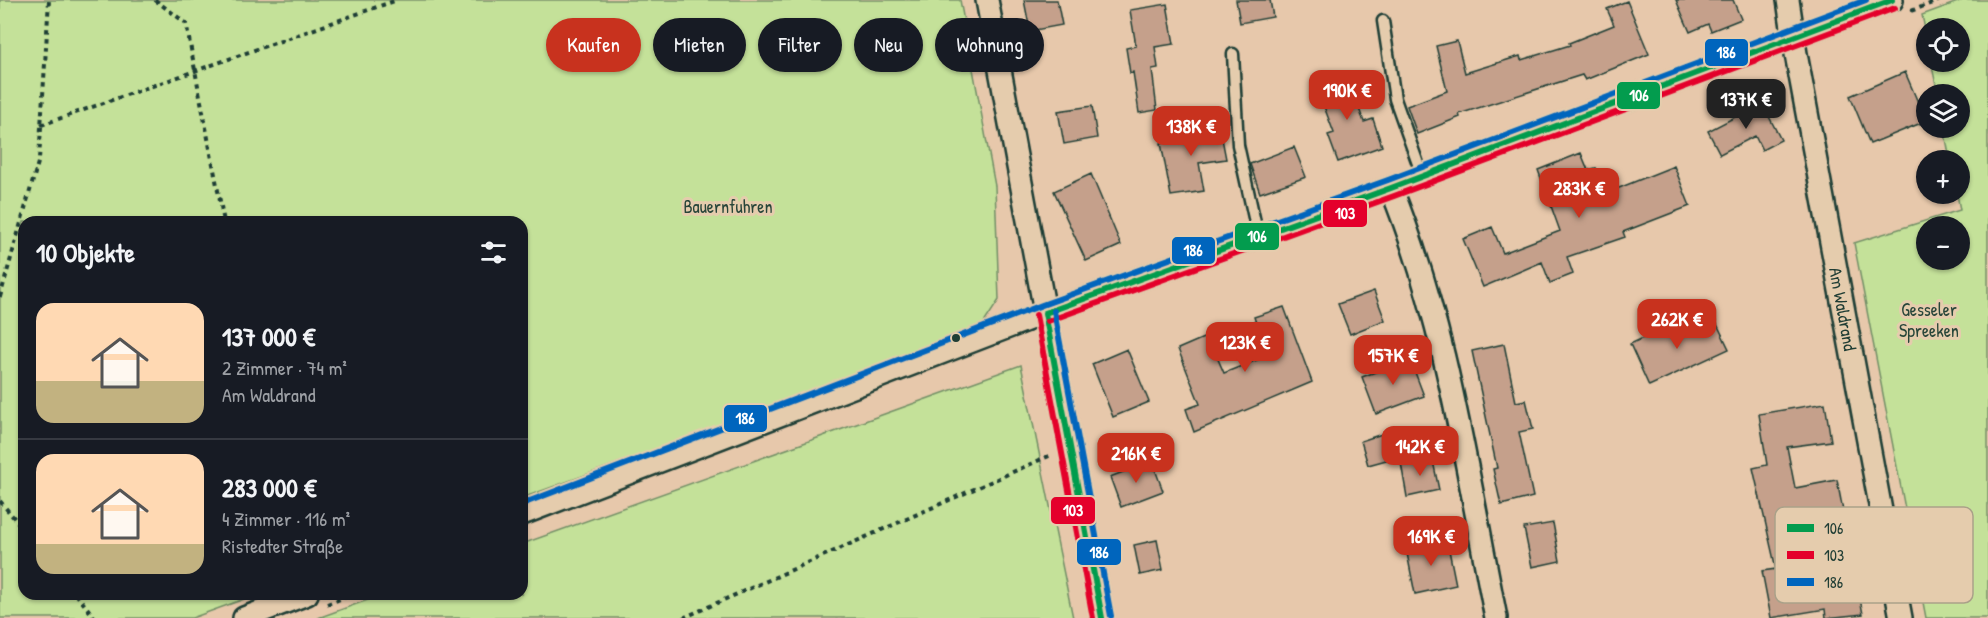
<!DOCTYPE html>
<html lang="de">
<head>
<meta charset="utf-8">
<style>
	:root { --surface:#171b24; --page:#242831; --text:#f1f3f6; --muted:#9ea1a6; --line:#363941; --accent:#c8321e }
	body { margin:0; font-family:"Patrick Hand",sans-serif; background:var(--page); color:var(--text); height:100vh; display:flex; flex-direction:column; font-size:22px; white-space:nowrap }
	* { box-sizing:border-box; margin:0 }
	p { font-size:20px; color:var(--muted) }
	.icon { flex:none; width:33px; height:33px; fill:none; stroke:currentColor; stroke-width:2; stroke-linecap:round; stroke-linejoin:round }
	.map { position:relative; flex:1; overflow:hidden }
	.panel { position:absolute; left:18px; top:216px; width:510px; height:384px; display:flex; flex-direction:column; background:var(--surface); border-radius:18px; box-shadow:0 2px 4px #0004 }
	.panel>* { flex:none }
	.guide { position:absolute; left:546px; top:18px; width:570px; height:54px; display:flex; gap:12px }
	.buttons { position:absolute; left:1916px; top:18px; display:grid; gap:12px }
	.buttons a { display:grid; place-items:center; width:54px; height:54px; border-radius:50%; background:var(--surface); box-shadow:0 2px 4px #0004; font-size:30px }
	.price { position:absolute; translate:-50% -51px; padding:0 14px; border-radius:12px; background:var(--accent); color:#fff; font-size:20px; line-height:39px; filter:drop-shadow(0 2px 3px #0008) }
	.price::after { content:''; position:absolute; left:50%; top:36px; width:18px; height:14px; margin-left:-9px; background:inherit; clip-path:polygon(0 0,100% 0,50% 100%) }
	.price.on { background:#222; color:#fff }
	ul { padding:0; list-style:none }
	li { display:flex; align-items:center; gap:18px; height:150px; padding:0 18px }
	li+li { border-top:2px solid var(--line) }
	li span { display:grid; place-items:center; flex:none; width:168px; height:120px; border-radius:18px; color:#555 }
	li>.icon { margin-inline-start:auto }
	span .icon { width:72px; height:72px; fill:#fffc; stroke-width:1 }
	li b { font-size:26px }
	h2 { display:flex; justify-content:space-between; align-items:center; height:72px; padding:0 18px; font-size:26px }
	.tag { padding:0 21px; border-radius:27px; background:var(--surface); box-shadow:0 2px 4px #0004; font-size:21px; line-height:54px }
	.tag.on { background:var(--accent); color:#fff }
	.map>svg:first-child { display:block }
	.green { fill:#c4e199; stroke:#728f66; stroke-width:1.5; fill-rule:evenodd }
	.building { fill:#c5a08b; stroke:#1f3d34; stroke-width:1.5 }
	.lines { fill:none; stroke-linecap:round; stroke-linejoin:round }
	.lane-casing { stroke:#1f3d34; stroke-width:15 }
	.street-casing { stroke:#1f3d34; stroke-width:26 }
	.path { stroke:#1f3d34; stroke-width:4; stroke-dasharray:4.5 4.5; stroke-linecap:butt }
	.lane { stroke:#e5ccad; stroke-width:10 }
	.street { stroke:#e5ccad; stroke-width:21 }
	.bus-1-casing { stroke:#e5ccad; stroke-width:10 }
	.bus-2-casing { stroke:#e5ccad; stroke-width:10 }
	.bus-3-casing { stroke:#e5ccad; stroke-width:10 }
	.bus-1 { stroke:#039c4e; stroke-width:6 }
	.bus-2 { stroke:#e4002b; stroke-width:6 }
	.bus-3 { stroke:#0065bd; stroke-width:6 }
	.bus-dot { fill:#1f3d34; stroke:#e5ccad; stroke-width:2 }
	.labels { text-anchor:middle; dominant-baseline:central; stroke-width:6; stroke-linejoin:round; paint-order:stroke }
	.park-label { font-size:18px; fill:#274539; stroke:#e5ccad }
	.street-label { font-size:18px; fill:#1f3d34; stroke:#e5ccad }
	.key { fill:#e5ccad; stroke:#aaa189; stroke-width:1.5 }
	.key-label { font-size:16px; fill:#1f3d34 }
	.line-badge { stroke:#e5ccad; stroke-width:2 }
	.badge-label { font-size:16px; text-anchor:middle; font-weight:bold; fill:#fff }
</style>
</head>
<body>
<div class="map">
<svg width="1988" height="618" viewBox="0 0 1988 618">
	<rect width="100%" height="100%" fill="#e7c8ab"/>
	<filter id="ink" filterUnits="userSpaceOnUse"><feTurbulence type="fractalNoise" baseFrequency=".0167" numOctaves="2"/><feDisplacementMap in="SourceGraphic" scale="12" xChannelSelector="R" yChannelSelector="G"/><feConvolveMatrix kernelMatrix="1 2 1 2 8 2 1 2 1" color-interpolation-filters="sRGB"/></filter>
	<g filter="url(#ink)">
		<path class="green" d="M0,0H960L995,186L999,300L978,332L522,498V222H24V594H258L192,618H0Z
			M1963,0H1988V618H1926L1854,243L1960,210L1957,194H1959V160H1950L1944,128H1959V94H1938L1931,62H1959V28H1926V34L1922,15ZM1926,226H1959V260H1926Z
			M1021,365L1073,618H318L384,594H522V544Z"/>
		<path class="building" d="M1024,0H1057L1062,25L1030,31Z
			M1236,0H1270L1273,17L1240,23Z
			M1676,0H1733L1741,19L1711,31L1708,24L1690,32Z
			M1627,1L1649,54L1585,80L1582,75L1459,114L1460,117L1417,134L1407,106L1447,91L1436,46L1457,41L1465,73L1520,56L1521,60L1570,45L1569,43L1614,25L1607,9Z
			M1167,4L1174,44L1155,47L1158,68L1152,69L1157,110L1139,113L1133,72L1130,73L1126,48L1136,46L1130,10Z
			M1905,72L1926,121L1870,144L1850,96Z
			M1347,76L1364,122L1373,119L1382,146L1338,162L1328,135L1334,133L1317,88Z
			M1762,103L1781,140L1762,150L1755,136L1720,154L1708,131Z
			M1092,106L1097,138L1064,144L1058,111Z
			M1219,123L1226,159L1199,163L1204,191L1171,196L1161,143L1197,127Z
			M1294,147L1306,177L1260,193L1250,164Z
			M1581,153L1588,170L1596,168L1605,191L1608,189L1609,192L1674,166L1690,206L1623,232L1625,237L1567,257L1573,274L1550,283L1542,262L1483,287L1463,239L1492,227L1503,253L1560,231L1538,170Z
			M1091,174L1121,245L1086,261L1054,191Z
			M1374,291L1385,320L1350,334L1338,304Z
			M1284,307L1312,382L1194,432L1186,409L1200,404L1178,349L1208,336L1224,373L1267,356L1254,317Z
			M1714,318L1729,349L1649,386L1630,344L1675,323L1680,334Z
			M1504,344L1516,402L1526,400L1533,429L1519,432L1533,497L1501,505L1493,469L1497,468L1472,351Z
			M1127,349L1149,402L1113,417L1092,364Z
			M1410,359L1424,396L1376,414L1362,377Z
			M1825,403L1831,441L1787,447L1795,488L1837,480L1863,614L1826,618L1825,609L1771,618L1762,571L1776,569L1753,468L1767,465L1759,414Z
			M1382,434L1390,459L1368,465L1361,441Z
			M1432,456L1439,490L1407,497L1401,463Z
			M1152,461L1163,491L1121,507L1110,477Z
			M1553,523L1560,561L1532,567L1524,528Z
			M1157,540L1163,570L1140,575L1134,545Z
			M1447,540L1456,585L1415,594L1406,548Z"/>
		<g class="lines">
			<g class="lane-casing">
				<path id="lane" d="M1383,21L1395,99L1422,175
					M1233,54L1238,145L1258,236"/>
			</g>
			<g class="street-casing">
				<g id="street">
					<path d="M987,0L1102,618"/>
					<path id="s1" d="M1788,0L1796,54L1901,618"/>
					<path d="M1391,188C1447,325 1467,473 1496,618"/>
					<path d="M522,514L1045,313L1391,188L1892,0"/>
					<path d="M244,618L307,594"/>
				</g>
			</g>
			<path class="path" d="M155,0L186,23L224,222
				M1911,11L1940,0
				M41,125L397,0
				M0,297L39,159L49,0
				M0,501L24,530
				M76,594L95,618
				M327,604L353,594
				M683,618L1051,455"/>
			<use href="#lane" class="lane"/>
			<use href="#street" class="street"/>
			<g class="bus-1-casing">
				<path id="bus-1" d="M1045,313L1391,188L1892,0
					M1045,313L1102,618"/>
			</g>
			<g class="bus-2-casing">
				<path id="bus-2" d="M1036,315L1093,618
					M1048,321L1394,196L1895,8"/>
			</g>
			<g class="bus-3-casing">
				<path id="bus-3" d="M1054,311L1111,616
					M522,504L1042,305L1388,180L1866,0"/>
			</g>
			<use href="#bus-1" class="bus-1"/>
			<use href="#bus-2" class="bus-2"/>
			<use href="#bus-3" class="bus-3"/>
		</g>
	</g>
	<circle class="bus-dot" cx="956" cy="338" r="5"/>
	<g class="labels">
		<g class="park-label">
			<text x="728" y="206">Bauernfuhren</text>
			<text x="1929" y="309">Gesseler<tspan x="1929" dy="21">Spreeken</tspan></text>
		</g>
		<g class="street-label">
			<text stroke="none"><textPath href="#s1" startOffset="314">Am Waldrand</textPath></text>
		</g>
	</g>
	<rect x="1775" y="507" width="198" height="96" rx="9" class="key"/>
	<rect x="1787" y="524" width="27" height="8" fill="#039c4e"/>
	<rect x="1787" y="551" width="27" height="8" fill="#e4002b"/>
	<rect x="1787" y="578" width="27" height="8" fill="#0065bd"/>
	<g class="key-label">
		<text x="1824" y="534">106</text>
		<text x="1824" y="561">103</text>
		<text x="1824" y="588">186</text>
	</g>
	<g class="line-badge">
		<rect x="1704" y="38" width="45" height="29" rx="6" fill="#0065bd"/>
		<rect x="1616" y="81" width="45" height="29" rx="6" fill="#039c4e"/>
		<rect x="1322" y="199" width="46" height="29" rx="6" fill="#e4002b"/>
		<rect x="1234" y="222" width="46" height="29" rx="6" fill="#039c4e"/>
		<rect x="1171" y="236" width="45" height="29" rx="6" fill="#0065bd"/>
		<rect x="723" y="404" width="45" height="29" rx="6" fill="#0065bd"/>
		<rect x="1050" y="496" width="46" height="29" rx="6" fill="#e4002b"/>
		<rect x="1076" y="538" width="46" height="28" rx="6" fill="#0065bd"/>
	</g>
	<g class="badge-label">
		<text x="1726" y="58">186</text>
		<text x="1639" y="101">106</text>
		<text x="1345" y="219">103</text>
		<text x="1257" y="242">106</text>
		<text x="1193" y="256">186</text>
		<text x="745" y="424">186</text>
		<text x="1073" y="516">103</text>
		<text x="1099" y="558">186</text>
	</g>
</svg>
<div class="buttons">
<a><svg class="icon" aria-label="locate" viewBox="0 0 24 24"><circle cx="12" cy="12" r="6"/><path d="M12 2v4M12 18v4M2 12h4M18 12h4"/></svg></a>
<a><svg class="icon" aria-label="layers" viewBox="0 0 24 24"><path d="M12 4l9 5-9 5-9-5zM3 14l9 5 9-5"/></svg></a>
<a>+</a>
<a>−</a>
</div>
<b class="price" style="left:1347px;top:121px">190K €</b>
<b class="price on" style="left:1746px;top:130px">137K €</b>
<b class="price" style="left:1191px;top:157px">138K €</b>
<b class="price" style="left:1579px;top:219px">283K €</b>
<b class="price" style="left:1677px;top:350px">262K €</b>
<b class="price" style="left:1245px;top:373px">123K €</b>
<b class="price" style="left:1393px;top:386px">157K €</b>
<b class="price" style="left:1420px;top:477px">142K €</b>
<b class="price" style="left:1136px;top:484px">216K €</b>
<b class="price" style="left:1431px;top:567px">169K €</b>
<div class="guide">
<a class="tag on">Kaufen</a>
<a class="tag">Mieten</a>
<a class="tag">Filter</a>
<a class="tag">Neu</a>
<a class="tag">Wohnung</a>
</div>
<section class="panel">
<h2>10 Objekte<svg class="icon" aria-label="filters" viewBox="0 0 24 24"><path d="M4 7h16M4 17h16"/><circle cx="9" cy="7" r="2"/><circle cx="15" cy="17" r="2"/></svg></h2>
<ul>
<li><span style="background:linear-gradient(#ffd9b3 65%,#c2b280 0)"><svg class="icon" aria-label="home" viewBox="0 0 24 24"><path d="M3 11l9-7 9 7M6 9v11h12V9"/></svg></span><div><b>137 000 €</b><p>2 Zimmer · 74 m²</p><p>Am Waldrand</p></div></li>
<li><span style="background:linear-gradient(#ffd9b3 75%,#c2b280 0)"><svg class="icon" aria-label="home" viewBox="0 0 24 24"><path d="M3 11l9-7 9 7M6 9v11h12V9"/></svg></span><div><b>283 000 €</b><p>4 Zimmer · 116 m²</p><p>Ristedter Straße</p></div></li>
</ul>
</section>
</div>
</body>
</html>
